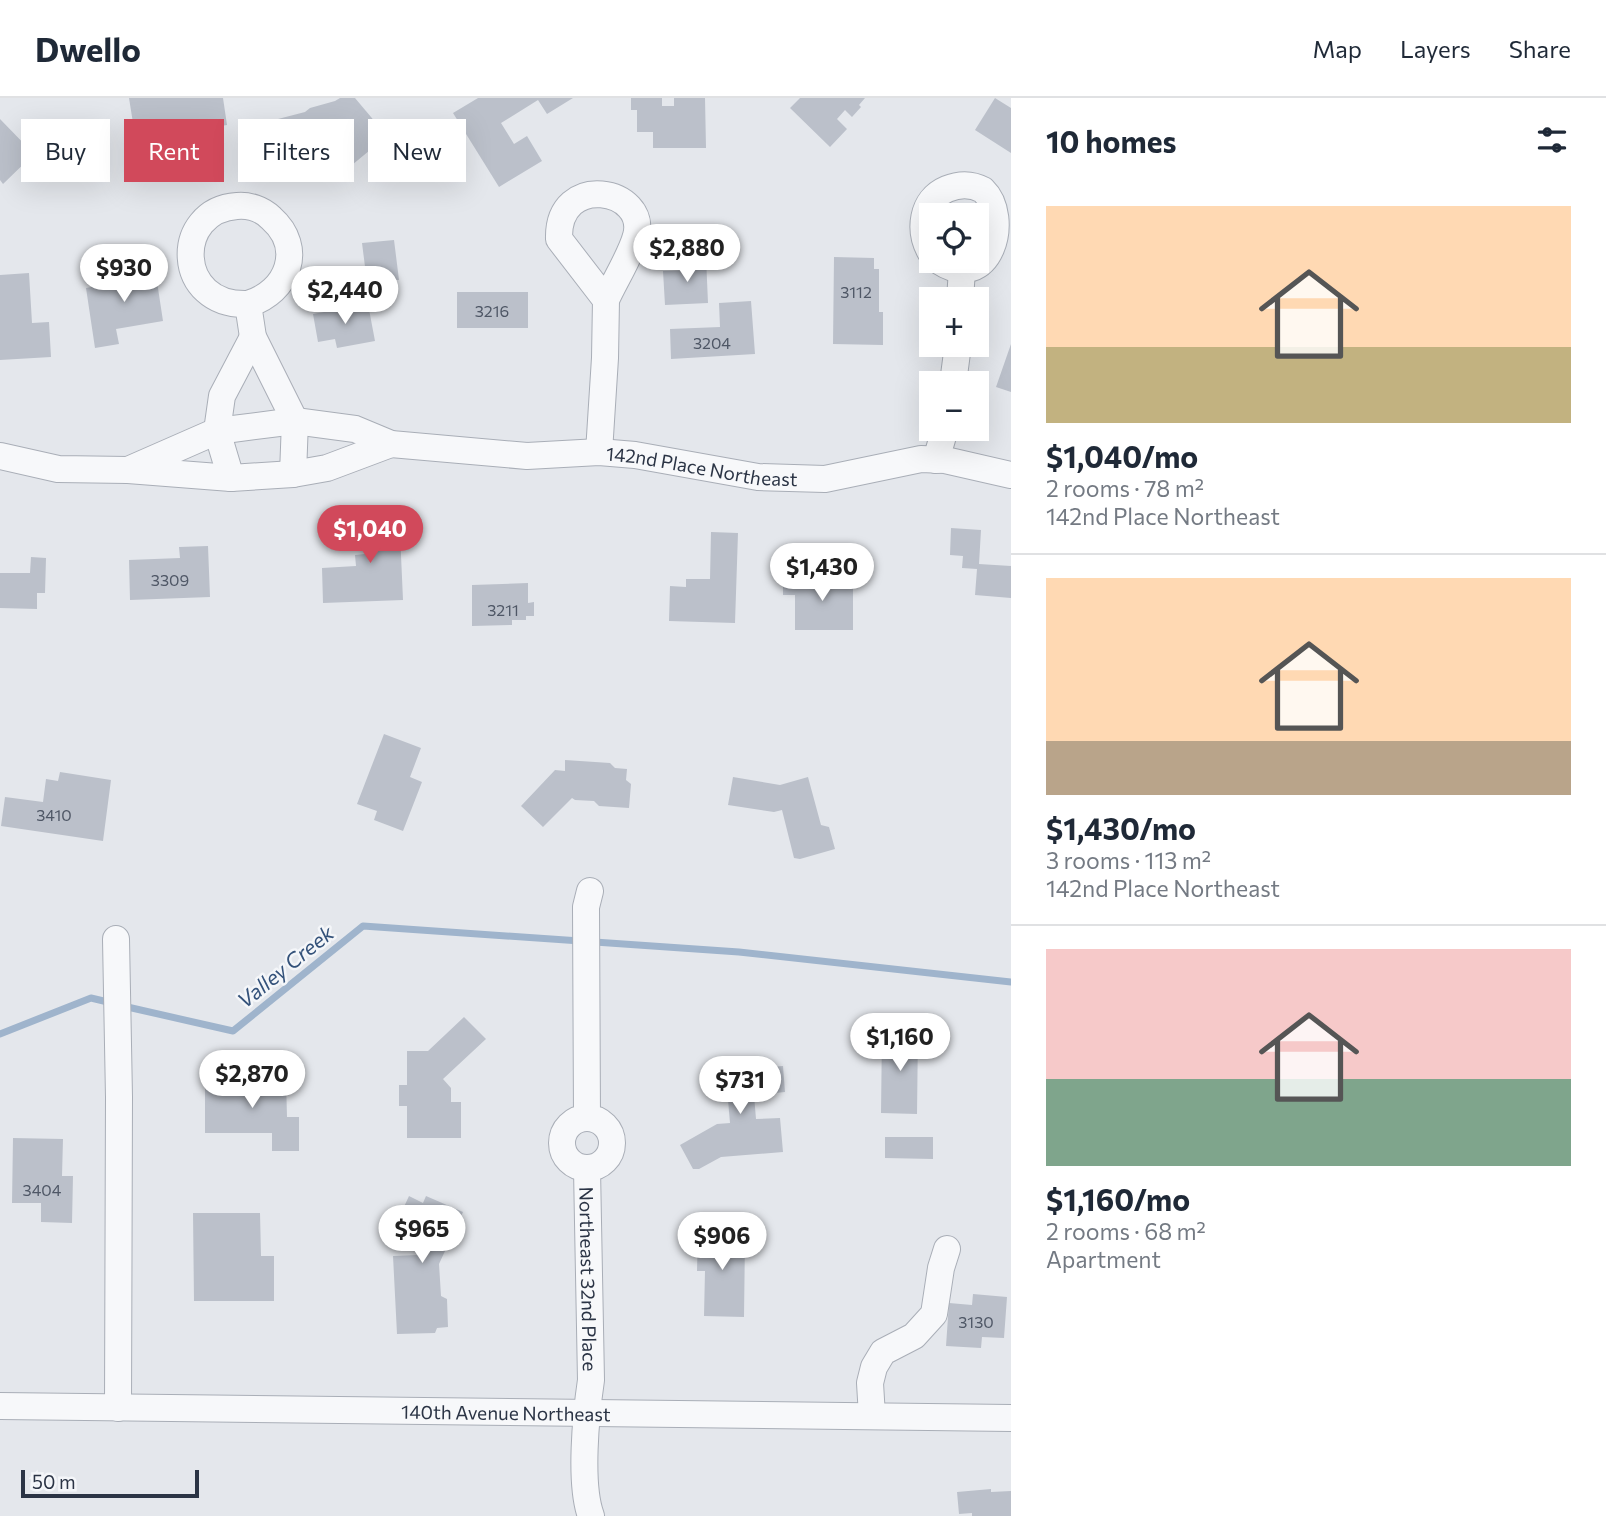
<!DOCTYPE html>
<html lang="en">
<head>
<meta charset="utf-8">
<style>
	:root { --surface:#fff; --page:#f2f2f3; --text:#1f2937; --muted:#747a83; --line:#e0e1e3; --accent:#d1495b }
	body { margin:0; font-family:Commissioner,sans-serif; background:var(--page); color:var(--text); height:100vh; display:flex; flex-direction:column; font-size:26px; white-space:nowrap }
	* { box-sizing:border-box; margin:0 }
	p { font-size:23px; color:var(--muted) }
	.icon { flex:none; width:38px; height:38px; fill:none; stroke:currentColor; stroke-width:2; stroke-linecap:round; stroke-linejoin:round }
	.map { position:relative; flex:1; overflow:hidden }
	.sheet { display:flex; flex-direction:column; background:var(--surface); width:595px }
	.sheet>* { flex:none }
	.guide { position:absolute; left:21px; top:21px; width:665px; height:63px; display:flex; gap:14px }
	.tools { position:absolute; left:919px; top:105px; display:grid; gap:14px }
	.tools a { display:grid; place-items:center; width:70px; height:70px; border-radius:0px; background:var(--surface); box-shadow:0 7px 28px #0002; font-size:35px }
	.scale { position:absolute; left:21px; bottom:18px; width:178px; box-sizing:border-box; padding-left:7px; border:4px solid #2b3445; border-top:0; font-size:19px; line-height:24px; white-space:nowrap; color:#2b3445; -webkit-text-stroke:5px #f4f6f9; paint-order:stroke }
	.price { position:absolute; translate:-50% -60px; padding:0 16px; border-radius:24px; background:#fff; color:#222; font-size:23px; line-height:46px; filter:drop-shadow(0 2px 4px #0008) }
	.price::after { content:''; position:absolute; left:50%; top:42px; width:21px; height:16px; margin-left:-10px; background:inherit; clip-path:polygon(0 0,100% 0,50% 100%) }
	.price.active { background:var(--accent); color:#fff }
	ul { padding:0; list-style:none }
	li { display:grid; align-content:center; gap:14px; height:371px; padding:0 35px }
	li+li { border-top:2px solid var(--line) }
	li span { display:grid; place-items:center; height:217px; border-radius:0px; color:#555 }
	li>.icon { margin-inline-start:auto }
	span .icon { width:126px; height:126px; fill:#fffc; stroke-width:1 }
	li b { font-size:30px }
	h2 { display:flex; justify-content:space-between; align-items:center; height:84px; padding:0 35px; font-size:30px }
	.pill { padding:0 24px; border-radius:0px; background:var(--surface); box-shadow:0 7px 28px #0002; font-size:24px; line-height:63px }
	.pill.active { background:var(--accent); color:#fff }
	header { display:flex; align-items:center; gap:42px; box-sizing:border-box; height:98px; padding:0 35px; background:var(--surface); border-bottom:2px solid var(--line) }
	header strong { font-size:33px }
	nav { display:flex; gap:38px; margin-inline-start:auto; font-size:24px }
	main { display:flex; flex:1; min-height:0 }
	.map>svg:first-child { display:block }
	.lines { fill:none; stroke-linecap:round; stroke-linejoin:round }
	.stream { stroke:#9fb4cc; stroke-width:7 }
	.building { fill:#bbc0ca }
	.minor-casing { stroke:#a9aeb7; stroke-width:28 }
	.minor { stroke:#f7f8fa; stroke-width:26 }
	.labels { text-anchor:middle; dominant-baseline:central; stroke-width:5; stroke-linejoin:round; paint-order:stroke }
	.number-label { font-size:16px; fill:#4f5766 }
	.street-label { font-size:19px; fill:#2b3445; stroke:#f4f6f9 }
	.water-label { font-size:21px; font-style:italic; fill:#34527a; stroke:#f4f6f9 }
</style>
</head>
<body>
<header>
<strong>Dwello</strong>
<nav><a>Map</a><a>Layers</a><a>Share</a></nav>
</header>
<main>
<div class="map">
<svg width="1011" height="1418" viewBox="0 0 1011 1418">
	<rect width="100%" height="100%" fill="#e4e7ec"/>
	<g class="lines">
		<path class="stream" d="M123,908L233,933L363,828L739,854L1011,884
			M0,936L91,900L112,905"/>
	</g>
	<path class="building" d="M129,0H223L227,27L195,32L194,28L157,34L159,47L137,50Z
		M340,0H355L387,38L352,67L342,54L338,39L280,53L275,30L272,26L278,21L305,14L310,10L335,3Z
		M478,0H573L547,16L538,2L501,25L514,46L527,38L542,63L499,89L453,15Z
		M631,0H662V8H674V0H705L706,50H653V34H637V12H631Z
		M800,0H865L859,7L861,9L852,19L845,12L837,21L847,31L830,49L790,10Z
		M995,0L1011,10V55L975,32Z
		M0,21L34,56L3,86L0,82Z
		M394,142L399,182L380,184L382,199L369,200L362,145Z
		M691,159H706L708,205L665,207L663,173L692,172Z
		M834,159L874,160V171H879V214H883V247L833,246Z
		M154,164L163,223L116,231L119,246L95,250L86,190L126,183L124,169Z
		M29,175L32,225L49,224L51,259L0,262V177Z
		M457,194H528V230H457Z
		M751,203L755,256L671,261L670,231L720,229L719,205Z
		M368,206L375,243L337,250L335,241L318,244L313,216Z
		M1011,246V294L996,289Z
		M399,412L403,502L323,505L322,470L356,468L355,457L365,456L363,414Z
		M951,430L981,432L979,466L1011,468V500L975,497L977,471L962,470L963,458L950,457Z
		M711,434L738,435L735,525L669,523L670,488L686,489V481H710Z
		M208,448L210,499L130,502L129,462L180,460L179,449Z
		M31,459L46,460L45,495H37V511L0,510V475H30Z
		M853,479V532H795V497H783V480Z
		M528,485V505L534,504V518H526V522H512V527L472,528V487Z
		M384,636L421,650L410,679L422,684L403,733L374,722L377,713L357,706Z
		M565,662L610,665L615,670L627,671L626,682L631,686L629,710L599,708L594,703L575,702L572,700L543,729L521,708L555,672L565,673Z
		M60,674L111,682L103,743L1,728L5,699L43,704L46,681L58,683Z
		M733,679L780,687L808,679L821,727L829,729L835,751L800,761L794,760L782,712L774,714L728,707Z
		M464,919L486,941L443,981L451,990V1004H461V1040H407V1008H399V987H407V953H428Z
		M882,934H918L917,1016L881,1015Z
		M764,963L768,969L783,968L785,994L754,997L756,1021L780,1020L783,1054L721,1059L699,1071H693L680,1047L717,1026L730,1025L727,990L712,991L711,970Z
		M286,981L287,1019H299V1053H272V1035H205V982Z
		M885,1039H933V1061L885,1060Z
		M13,1040L63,1041L62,1078H73L72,1125L41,1124V1105H12Z
		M409,1098L423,1105L426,1098L463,1114L439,1166L441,1198L447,1201L448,1229L437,1230L435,1235L397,1236L393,1158L418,1157V1150L391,1137Z
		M193,1115H260L261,1158H274V1203H194Z
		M698,1131L732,1132V1141H745L744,1219L704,1218L705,1173H697Z
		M973,1196L1007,1199L1004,1240L982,1239L981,1250L946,1248L949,1205L972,1207Z
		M991,1391V1394L1011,1393V1418H972V1415L959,1416L957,1394Z"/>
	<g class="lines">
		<g class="minor-casing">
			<g id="minor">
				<path d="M931,155C918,133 921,102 947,91C959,86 972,86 983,92C1011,119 991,197 939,163"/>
				<path d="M960,201L962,172"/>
				<path d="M248,206C174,209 173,112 237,108C249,107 262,111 271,120C305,150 288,194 248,206L253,239L295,323L293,376"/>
				<path d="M953,285L958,247"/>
				<path d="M599,354L605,260L606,202L559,141C557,73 649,91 636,138C631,157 614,184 606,202"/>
				<path d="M0,358L58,371L128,372L231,380L293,376L327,370L391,346"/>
				<path d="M936,362L945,331"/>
				<path id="s1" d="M128,372L217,333L295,323L355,331L391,346L527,358L599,354L635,357L758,379L825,381L921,361L945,362L1011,377"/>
				<path d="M231,380L217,333L222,298L253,239"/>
				<path d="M116,841L119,999L118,1310"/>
				<path d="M587,1019L586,809L590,793"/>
				<circle cx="587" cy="1045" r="25"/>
				<path id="s2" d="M587,1071L591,1282C586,1316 579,1386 591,1418"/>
				<path id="s3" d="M0,1308L1011,1320"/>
				<path d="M872,1318L870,1285L874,1269L883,1254L914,1238L934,1216L941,1170L947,1151"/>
			</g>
		</g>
		<use href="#minor" class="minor"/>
	</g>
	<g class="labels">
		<g class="number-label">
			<text x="856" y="193">3112</text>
			<text x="492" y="212">3216</text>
			<text x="712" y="244">3204</text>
			<text x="170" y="481">3309</text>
			<text x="503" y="511">3211</text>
			<text x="54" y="716">3410</text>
			<text x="42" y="1091">3404</text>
			<text x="976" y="1223">3130</text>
		</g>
		<g class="street-label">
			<text stroke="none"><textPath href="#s1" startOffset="588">142nd Place Northeast</textPath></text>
			<text stroke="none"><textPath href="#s2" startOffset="110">Northeast 32nd Place</textPath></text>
			<text stroke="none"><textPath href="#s3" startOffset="506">140th Avenue Northeast</textPath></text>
		</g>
		<g class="water-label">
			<text transform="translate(285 868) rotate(-39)">Valley Creek</text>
		</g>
	</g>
</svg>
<div class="tools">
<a><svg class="icon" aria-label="locate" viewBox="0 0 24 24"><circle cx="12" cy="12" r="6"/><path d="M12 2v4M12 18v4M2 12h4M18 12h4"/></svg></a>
<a>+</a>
<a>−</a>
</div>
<div class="scale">50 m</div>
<b class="price" style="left:687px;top:186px">$2,880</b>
<b class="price" style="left:124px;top:206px">$930</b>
<b class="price" style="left:345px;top:228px">$2,440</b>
<b class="price active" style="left:370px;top:467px">$1,040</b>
<b class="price" style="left:822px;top:505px">$1,430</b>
<b class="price" style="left:900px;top:975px">$1,160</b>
<b class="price" style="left:252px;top:1012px">$2,870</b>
<b class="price" style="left:740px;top:1018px">$731</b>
<b class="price" style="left:422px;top:1167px">$965</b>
<b class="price" style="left:722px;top:1174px">$906</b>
<div class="guide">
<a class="pill">Buy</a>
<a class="pill active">Rent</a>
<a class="pill">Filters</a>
<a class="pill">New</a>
</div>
</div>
<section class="sheet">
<h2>10 homes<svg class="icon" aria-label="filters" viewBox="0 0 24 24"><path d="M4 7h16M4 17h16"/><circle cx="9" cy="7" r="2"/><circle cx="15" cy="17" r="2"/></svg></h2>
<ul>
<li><span style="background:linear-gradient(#ffd9b3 65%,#c2b280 0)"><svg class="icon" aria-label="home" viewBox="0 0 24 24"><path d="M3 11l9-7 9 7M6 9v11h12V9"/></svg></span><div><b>$1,040/mo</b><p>2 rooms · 78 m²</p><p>142nd Place Northeast</p></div></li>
<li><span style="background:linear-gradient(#ffd9b3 75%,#b9a48a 0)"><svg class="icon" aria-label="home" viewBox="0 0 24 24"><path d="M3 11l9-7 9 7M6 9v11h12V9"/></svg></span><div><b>$1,430/mo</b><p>3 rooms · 113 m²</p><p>142nd Place Northeast</p></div></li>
<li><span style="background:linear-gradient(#f6c9c9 60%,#7fa58c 0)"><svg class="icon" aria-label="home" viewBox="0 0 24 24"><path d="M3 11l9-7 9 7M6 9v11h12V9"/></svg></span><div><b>$1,160/mo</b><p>2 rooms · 68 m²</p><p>Apartment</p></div></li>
</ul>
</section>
</main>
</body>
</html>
